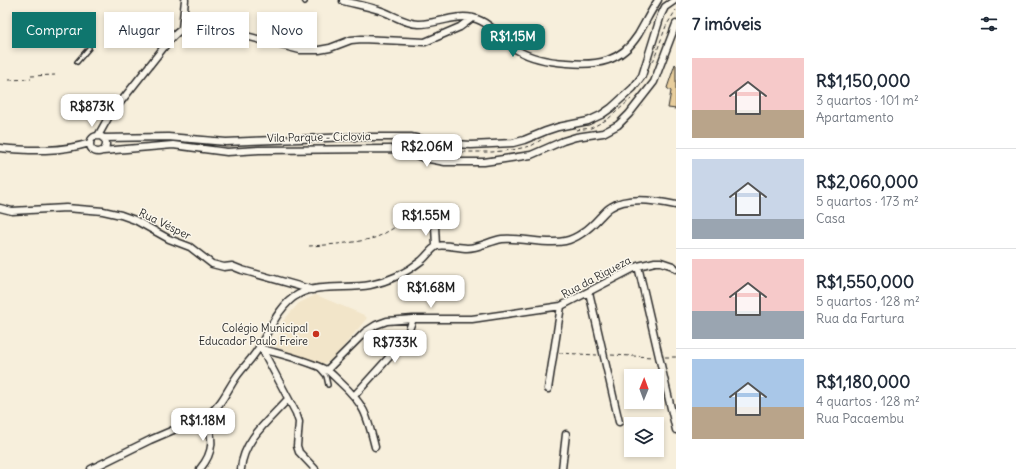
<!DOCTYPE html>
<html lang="pt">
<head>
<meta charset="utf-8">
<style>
	:root { --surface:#fff; --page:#f6f6f7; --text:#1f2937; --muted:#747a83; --line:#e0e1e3; --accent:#0f766e }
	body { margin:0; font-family:Delius,sans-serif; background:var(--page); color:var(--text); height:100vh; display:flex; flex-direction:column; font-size:15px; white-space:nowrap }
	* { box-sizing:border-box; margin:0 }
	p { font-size:13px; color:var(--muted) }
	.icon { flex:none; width:22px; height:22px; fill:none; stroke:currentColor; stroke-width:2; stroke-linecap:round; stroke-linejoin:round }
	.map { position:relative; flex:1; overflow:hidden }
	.details { display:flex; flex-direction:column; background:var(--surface); width:340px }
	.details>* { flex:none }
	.banner { position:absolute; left:12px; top:12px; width:380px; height:36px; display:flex; gap:8px }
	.needle { width:26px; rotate:1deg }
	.fabs { position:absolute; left:624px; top:369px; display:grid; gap:8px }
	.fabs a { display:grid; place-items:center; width:40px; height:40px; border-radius:0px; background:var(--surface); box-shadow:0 2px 6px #0003; font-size:20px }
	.price { position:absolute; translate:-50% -34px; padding:0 9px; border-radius:8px; background:#fff; color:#222; font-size:13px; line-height:26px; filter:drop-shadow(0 1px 2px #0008) }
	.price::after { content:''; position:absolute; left:50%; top:24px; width:12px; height:9px; margin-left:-6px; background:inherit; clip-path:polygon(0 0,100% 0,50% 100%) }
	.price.active { background:var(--accent); color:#fff }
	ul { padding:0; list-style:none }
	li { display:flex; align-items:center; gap:12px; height:100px; padding:0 16px }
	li+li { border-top:1px solid var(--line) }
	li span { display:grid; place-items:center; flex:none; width:112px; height:80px; border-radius:0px; color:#555 }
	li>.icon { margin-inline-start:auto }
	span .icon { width:48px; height:48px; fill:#fffc; stroke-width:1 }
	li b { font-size:17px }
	h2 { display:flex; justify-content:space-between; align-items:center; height:48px; padding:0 16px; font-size:17px }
	.tag { padding:0 14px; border-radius:0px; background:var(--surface); box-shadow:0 2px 6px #0003; font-size:14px; line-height:36px }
	.tag.active { background:var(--accent); color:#fff }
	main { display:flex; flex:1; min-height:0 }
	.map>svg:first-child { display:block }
	.built { fill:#f2e5c9 }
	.building { fill:#e7cd9c; stroke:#2b2b2b }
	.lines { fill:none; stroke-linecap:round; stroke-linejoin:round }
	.service-casing { stroke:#2b2b2b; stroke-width:6 }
	.minor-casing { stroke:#2b2b2b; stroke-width:9 }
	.path { stroke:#2b2b2b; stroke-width:1; stroke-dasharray:4 3; stroke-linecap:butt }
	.service { stroke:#fbf7ec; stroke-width:3 }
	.minor { stroke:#fbf7ec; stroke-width:6 }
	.poi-dot { fill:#c8321e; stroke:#fbf7ec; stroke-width:1.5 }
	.labels { text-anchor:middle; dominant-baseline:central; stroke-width:3; stroke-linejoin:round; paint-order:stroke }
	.street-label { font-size:11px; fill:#2b2b2b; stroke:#fbf7ec }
	.poi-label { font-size:11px; fill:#2b2b2b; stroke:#fbf7ec; text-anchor:end }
</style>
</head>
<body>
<main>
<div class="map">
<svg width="676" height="469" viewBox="0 0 676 469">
	<rect width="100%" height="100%" fill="#f7efdc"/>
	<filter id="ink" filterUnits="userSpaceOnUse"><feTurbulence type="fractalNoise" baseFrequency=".025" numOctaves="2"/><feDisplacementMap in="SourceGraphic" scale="8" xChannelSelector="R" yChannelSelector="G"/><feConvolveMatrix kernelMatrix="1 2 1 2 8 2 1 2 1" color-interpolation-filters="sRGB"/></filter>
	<g filter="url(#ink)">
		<path class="built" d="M316,295L364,315L367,318L333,359L321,365L276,347L283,321L299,303Z"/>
		<path class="building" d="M675,64L676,65V109L668,108L671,91L667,88Z"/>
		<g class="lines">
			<g class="service-casing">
				<path id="service" d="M304,0L305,2
					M77,62L89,48
					M320,369L326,376L328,385"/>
			</g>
			<g class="minor-casing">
				<path id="minor" d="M343,1C355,4 367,6 379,10C392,14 405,24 419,24C438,24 454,14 473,18C491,22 502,40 517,50C532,59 550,62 567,63C597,66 621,62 638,35C645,23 651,11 658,0
					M182,28L185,0
					M90 144a8 8 0 1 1 16 0a8 8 0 1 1-16 0Z
					M98,136L108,118L168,42C180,28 187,23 207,26L300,50H319L330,48L351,40L362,39L425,42L460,27L472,18
					M103,138L168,137L226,142L351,137H411L439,143L471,145L513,143L524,140L546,131L558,127L588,121L601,115L611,108L633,88L642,76L661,15L665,7L675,0
					M0,148C30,151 61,152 90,143
					M103,151L173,145L227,152L259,150L390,149L405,151L424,158L445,162H484L531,155L563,141L576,137L603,133L618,125L629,114L654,82L676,24
					M0,208L12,211L66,208L103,211L121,215L135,220L169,239L190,247L212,264L224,267L232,266L242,270L313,290
					M435,226L436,246
					M638,266L676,430
					M589,292L619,422
					M261,347L296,413L299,422L297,446L299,452L315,469
					M262,349C283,355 306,360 326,370C331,372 335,378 340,382C365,405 367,415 375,447
					M327,370L365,332L376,325L387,321L413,319H472L561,306L638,266L655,262H661L673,266L676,269
					M548,389L561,306
					M354,396L402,343L407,335L413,319
					M91,469L150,440L206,416C222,406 227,390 237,376C245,365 255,356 261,344C270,328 281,303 299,294C317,284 349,289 370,285C390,281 406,273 421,261C426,257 431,249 437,246C444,244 459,248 467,248C479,248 490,241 502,239C522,237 546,245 565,241C579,238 591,227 600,217C603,214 607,209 611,207C627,196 658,201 676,205
					M200,469C215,451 213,438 206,416
					M241,469C243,440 269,420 288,399
					M562,469L566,434"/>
			</g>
			<path class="path" d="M653,62L666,26L676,10
				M31,76L55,75
				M9,80L31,79
				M576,130L591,128L608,119L631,99
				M407,145L449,152H492L512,150L531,146L544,138
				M309,246C329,245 355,243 374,238C387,235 422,205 433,220
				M559,353L597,355
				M611,355L653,357
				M665,357H676"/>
			<use href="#service" class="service"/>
			<use href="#minor" class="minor"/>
		</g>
	</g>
	<circle class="poi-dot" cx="316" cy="334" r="4"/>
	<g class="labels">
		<g class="street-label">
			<text transform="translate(319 137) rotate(-1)">Vila Parque - Ciclovia</text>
			<text transform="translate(165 224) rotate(26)">Rua Vésper</text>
			<text transform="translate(596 277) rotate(-28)">Rua da Riqueza</text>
		</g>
		<g class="poi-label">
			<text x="308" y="328">Colégio Municipal<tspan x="308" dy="13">Educador Paulo Freire</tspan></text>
		</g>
	</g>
</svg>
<div class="fabs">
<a><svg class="needle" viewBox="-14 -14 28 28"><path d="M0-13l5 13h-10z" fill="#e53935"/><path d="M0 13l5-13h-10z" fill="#747a83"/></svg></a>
<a><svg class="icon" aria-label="layers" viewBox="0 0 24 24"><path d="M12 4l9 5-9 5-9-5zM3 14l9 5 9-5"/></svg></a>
</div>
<b class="price active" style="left:513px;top:58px">R$1.15M</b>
<b class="price" style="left:92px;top:128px">R$873K</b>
<b class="price" style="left:427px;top:168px">R$2.06M</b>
<b class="price" style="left:426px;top:237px">R$1.55M</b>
<b class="price" style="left:431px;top:309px">R$1.68M</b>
<b class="price" style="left:395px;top:364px">R$733K</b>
<b class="price" style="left:203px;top:442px">R$1.18M</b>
<div class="banner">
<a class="tag active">Comprar</a>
<a class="tag">Alugar</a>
<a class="tag">Filtros</a>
<a class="tag">Novo</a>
</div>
</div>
<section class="details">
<h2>7 imóveis<svg class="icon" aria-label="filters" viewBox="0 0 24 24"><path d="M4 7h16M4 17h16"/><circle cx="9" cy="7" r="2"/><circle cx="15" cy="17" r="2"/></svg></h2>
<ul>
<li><span style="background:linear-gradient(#f6c9c9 65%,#b9a48a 0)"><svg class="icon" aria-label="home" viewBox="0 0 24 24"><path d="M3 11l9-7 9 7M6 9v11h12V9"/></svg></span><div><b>R$1,150,000</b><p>3 quartos · 101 m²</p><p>Apartamento</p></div></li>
<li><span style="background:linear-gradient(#c9d6e8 75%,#9aa5b1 0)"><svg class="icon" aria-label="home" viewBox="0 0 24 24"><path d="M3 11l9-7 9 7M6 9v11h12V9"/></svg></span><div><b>R$2,060,000</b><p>5 quartos · 173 m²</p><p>Casa</p></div></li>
<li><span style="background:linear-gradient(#f6c9c9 65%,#9aa5b1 0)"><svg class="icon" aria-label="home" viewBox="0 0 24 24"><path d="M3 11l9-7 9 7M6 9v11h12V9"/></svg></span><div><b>R$1,550,000</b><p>5 quartos · 128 m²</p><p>Rua da Fartura</p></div></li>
<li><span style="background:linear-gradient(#a9c7e8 60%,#b9a48a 0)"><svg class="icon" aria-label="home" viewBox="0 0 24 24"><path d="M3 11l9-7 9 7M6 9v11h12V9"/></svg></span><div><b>R$1,180,000</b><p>4 quartos · 128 m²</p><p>Rua Pacaembu</p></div></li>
</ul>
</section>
</main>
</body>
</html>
